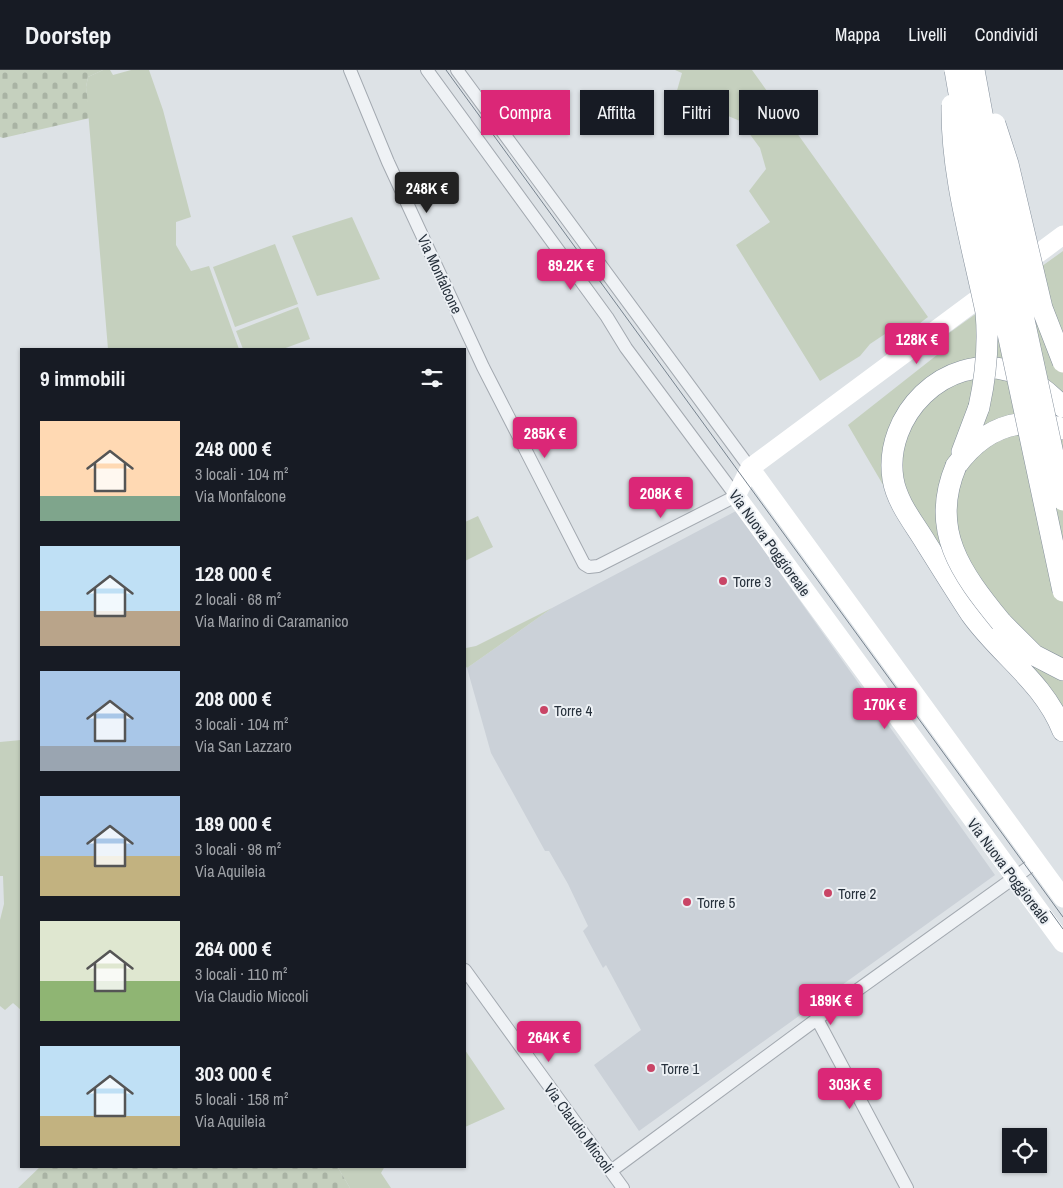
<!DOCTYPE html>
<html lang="it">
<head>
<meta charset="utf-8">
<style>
	:root { --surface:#171b24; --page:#242831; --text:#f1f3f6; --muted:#9ea1a6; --line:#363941; --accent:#db2777 }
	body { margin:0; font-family:"Archivo Narrow",sans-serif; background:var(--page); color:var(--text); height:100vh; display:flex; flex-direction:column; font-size:19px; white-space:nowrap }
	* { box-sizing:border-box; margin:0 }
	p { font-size:16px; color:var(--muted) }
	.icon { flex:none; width:28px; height:28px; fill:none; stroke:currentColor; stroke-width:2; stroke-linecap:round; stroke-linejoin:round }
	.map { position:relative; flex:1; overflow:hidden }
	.drawer { position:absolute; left:20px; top:278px; width:446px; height:820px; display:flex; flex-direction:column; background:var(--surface); border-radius:0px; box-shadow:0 1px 4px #0004 }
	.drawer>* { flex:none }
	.guide { position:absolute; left:481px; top:20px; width:475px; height:45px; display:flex; gap:10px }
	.buttons { position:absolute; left:1002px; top:1058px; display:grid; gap:10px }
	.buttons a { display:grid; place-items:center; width:45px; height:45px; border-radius:0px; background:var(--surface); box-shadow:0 1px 4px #0004; font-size:25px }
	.price { position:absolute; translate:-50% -42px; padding:0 11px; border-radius:5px; background:var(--accent); color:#fff; font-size:16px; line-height:32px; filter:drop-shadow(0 1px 2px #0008) }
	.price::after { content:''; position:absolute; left:50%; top:30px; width:15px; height:11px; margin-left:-8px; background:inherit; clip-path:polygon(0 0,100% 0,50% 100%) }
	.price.selected { background:#222; color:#fff }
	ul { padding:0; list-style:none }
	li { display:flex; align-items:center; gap:15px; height:125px; padding:0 20px }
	li span { display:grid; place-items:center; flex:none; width:140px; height:100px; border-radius:0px; color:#555 }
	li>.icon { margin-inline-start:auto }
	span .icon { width:60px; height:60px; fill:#fffc; stroke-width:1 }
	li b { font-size:21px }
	h2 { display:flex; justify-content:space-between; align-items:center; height:60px; padding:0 20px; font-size:21px }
	.chip { padding:0 18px; border-radius:0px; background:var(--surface); box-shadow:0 1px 4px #0004; font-size:18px; line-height:45px }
	.chip.selected { background:var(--accent); color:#fff }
	header { display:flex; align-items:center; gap:30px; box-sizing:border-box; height:70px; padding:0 25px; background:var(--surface); border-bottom:1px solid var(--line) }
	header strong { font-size:24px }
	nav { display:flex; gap:28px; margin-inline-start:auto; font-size:18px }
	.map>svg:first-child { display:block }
	.built { fill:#cbd1d8 }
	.grass { fill:#c5d0be }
	.cemetery { fill:url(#cemetery-stones) }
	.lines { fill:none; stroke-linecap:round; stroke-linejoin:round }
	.minor-casing { stroke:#a3a9b0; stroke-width:14 }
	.trunk-casing { stroke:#85909c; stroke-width:22 }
	.minor { stroke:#eff2f5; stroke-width:12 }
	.secondary { stroke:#fff; stroke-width:19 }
	.trunk { stroke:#fff; stroke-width:21 }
	.tram { stroke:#77838f; stroke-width:1 }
	.trunk-bridge-casing { stroke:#85909c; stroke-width:22; stroke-linecap:butt }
	.trunk-bridge { stroke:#fff; stroke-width:21 }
	.poi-dot { fill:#c94566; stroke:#ecf0f4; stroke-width:2 }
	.labels { text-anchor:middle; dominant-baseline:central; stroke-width:4; stroke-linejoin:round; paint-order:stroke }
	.street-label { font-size:15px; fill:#27313c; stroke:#ecf0f4 }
	.poi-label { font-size:15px; fill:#27313c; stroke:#ecf0f4; text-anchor:start }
</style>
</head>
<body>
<header>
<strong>Doorstep</strong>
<nav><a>Mappa</a><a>Livelli</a><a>Condividi</a></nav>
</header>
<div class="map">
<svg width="1063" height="1118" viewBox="0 0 1063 1118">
	<defs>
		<pattern id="cemetery-stones" width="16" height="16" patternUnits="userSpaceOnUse" patternTransform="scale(1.25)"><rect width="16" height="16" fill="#c5d0be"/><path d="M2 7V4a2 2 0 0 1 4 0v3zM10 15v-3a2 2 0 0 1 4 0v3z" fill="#a9b3a4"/></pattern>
	</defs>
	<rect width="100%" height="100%" fill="#dde2e6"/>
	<path class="built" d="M736,441L995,805L639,1061L594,995L641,960L606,895L603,898L583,861L588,856L568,814L549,781H545L491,683L467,598L552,538Z"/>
	<path class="grass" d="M103,0H110L113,5L131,0H149L163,40L191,147L176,152V175L191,201L209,196L239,279H108L86,17L88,7Z
		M675,0H752L928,247L911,260L900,254L870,274L860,286L820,311L736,175L770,152L749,121L766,99L760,78L740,51L676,24L682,3Z
		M352,147L380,209L317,226L292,166Z
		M275,174L298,234L235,257L213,197Z
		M1063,181V325L969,292L894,350L903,420L901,377L917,341L952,312L995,304L1063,343V657L896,437L848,355L942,281L938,271Z
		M298,237L310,269L283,279H243L236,261Z
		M478,446L493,477L465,491V452Z
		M552,538L467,598L465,595V576L466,578L476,576Z
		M21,670V940L13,933L5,940L0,936V850L4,834L3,806H0V672Z
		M465,980L505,1039L465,1057Z
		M337,1096H385L381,1103L391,1118H350Z"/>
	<path class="cemetery" d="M0,0H103L88,7L86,17L90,48L3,68L0,67Z
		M41,1096H337L350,1118H18Z"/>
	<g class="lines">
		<g class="minor-casing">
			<path id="minor" d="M350,0L388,92L483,297L584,494L589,497L598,496L736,426L626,278L607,247L427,0
				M457,0L750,398
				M465,900L623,1118
				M817,949L907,1118
				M611,1101L817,949L1036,792"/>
		</g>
		<g class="trunk-casing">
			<path id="trunk" d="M1063,337C1047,321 1031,308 1010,301C945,282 883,346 893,409C897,433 914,453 926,473C941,497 956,521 971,544C1001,586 1043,611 1063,661
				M962,382L979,337
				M956,396C983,359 1018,344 1063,359
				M1001,552L1034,585L1063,600"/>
		</g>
		<use href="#minor" class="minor"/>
		<path class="secondary" d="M1020,197L1063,165
			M994,217L750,398L736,426L1063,873
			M750,398L1063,828"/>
		<use href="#trunk" class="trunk"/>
		<path class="tram" d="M446,0L1063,847
			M1050,841L1063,859"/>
		<g class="trunk-bridge-casing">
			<path id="trunk-bridge" d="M955,0L969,81L1063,521
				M974,0L997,125L1063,430
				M952,35C951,105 972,174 986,242C989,275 986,305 979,337
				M995,54L1008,94L1042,238L1063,292
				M956,396C929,460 961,503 1001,552"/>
		</g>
		<use href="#trunk-bridge" class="trunk-bridge"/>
	</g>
	<g class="poi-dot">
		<circle cx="723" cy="511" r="5"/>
		<circle cx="544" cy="640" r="5"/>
		<circle cx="828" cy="823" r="5"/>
		<circle cx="687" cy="832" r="5"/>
		<circle cx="651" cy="998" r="5"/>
	</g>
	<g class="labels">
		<g class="street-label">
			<text transform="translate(440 204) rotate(65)">Via Monfalcone</text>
			<text transform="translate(770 473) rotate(54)">Via Nuova Poggioreale</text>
			<text transform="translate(1009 801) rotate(53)">Via Nuova Poggioreale</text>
			<text transform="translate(579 1058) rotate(54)">Via Claudio Miccoli</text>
		</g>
		<g class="poi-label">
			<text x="733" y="511">Torre 3</text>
			<text x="554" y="640">Torre 4</text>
			<text x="838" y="823">Torre 2</text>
			<text x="697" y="832">Torre 5</text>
			<text x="661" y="998">Torre 1</text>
		</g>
	</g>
</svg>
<div class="buttons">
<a><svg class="icon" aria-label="locate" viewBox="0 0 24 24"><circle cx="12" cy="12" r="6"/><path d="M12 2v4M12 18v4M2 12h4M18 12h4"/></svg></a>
</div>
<b class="price selected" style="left:427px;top:144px">248K €</b>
<b class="price" style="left:571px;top:221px">89.2K €</b>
<b class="price" style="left:917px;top:295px">128K €</b>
<b class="price" style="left:545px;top:389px">285K €</b>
<b class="price" style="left:661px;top:449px">208K €</b>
<b class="price" style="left:885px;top:660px">170K €</b>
<b class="price" style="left:831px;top:956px">189K €</b>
<b class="price" style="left:549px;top:993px">264K €</b>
<b class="price" style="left:850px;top:1040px">303K €</b>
<div class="guide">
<a class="chip selected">Compra</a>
<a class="chip">Affitta</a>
<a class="chip">Filtri</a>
<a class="chip">Nuovo</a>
</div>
<section class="drawer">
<h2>9 immobili<svg class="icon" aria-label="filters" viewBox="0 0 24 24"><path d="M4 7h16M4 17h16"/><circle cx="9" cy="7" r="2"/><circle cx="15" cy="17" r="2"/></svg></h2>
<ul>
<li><span style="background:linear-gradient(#ffd9b3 75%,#7fa58c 0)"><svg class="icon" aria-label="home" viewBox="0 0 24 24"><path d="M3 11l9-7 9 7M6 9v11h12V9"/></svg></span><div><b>248 000 €</b><p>3 locali · 104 m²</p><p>Via Monfalcone</p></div></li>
<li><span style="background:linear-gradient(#bfe0f5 65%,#b9a48a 0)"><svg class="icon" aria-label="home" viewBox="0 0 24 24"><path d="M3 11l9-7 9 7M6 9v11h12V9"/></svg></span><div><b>128 000 €</b><p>2 locali · 68 m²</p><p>Via Marino di Caramanico</p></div></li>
<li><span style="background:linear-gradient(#a9c7e8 75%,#9aa5b1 0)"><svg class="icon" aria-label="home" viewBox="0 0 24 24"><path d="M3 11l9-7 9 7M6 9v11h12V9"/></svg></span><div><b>208 000 €</b><p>3 locali · 104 m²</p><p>Via San Lazzaro</p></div></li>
<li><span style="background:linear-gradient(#a9c7e8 60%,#c2b280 0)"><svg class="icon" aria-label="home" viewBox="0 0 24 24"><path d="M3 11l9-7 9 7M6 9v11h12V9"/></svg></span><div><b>189 000 €</b><p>3 locali · 98 m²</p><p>Via Aquileia</p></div></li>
<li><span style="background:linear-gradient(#dfe7d0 60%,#8fb573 0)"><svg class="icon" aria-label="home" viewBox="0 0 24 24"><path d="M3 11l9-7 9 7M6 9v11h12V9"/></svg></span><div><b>264 000 €</b><p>3 locali · 110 m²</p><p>Via Claudio Miccoli</p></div></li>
<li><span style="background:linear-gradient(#bfe0f5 70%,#c2b280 0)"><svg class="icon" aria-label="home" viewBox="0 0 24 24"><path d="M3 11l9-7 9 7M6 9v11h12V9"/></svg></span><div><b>303 000 €</b><p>5 locali · 158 m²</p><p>Via Aquileia</p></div></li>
</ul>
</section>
</div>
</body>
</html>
